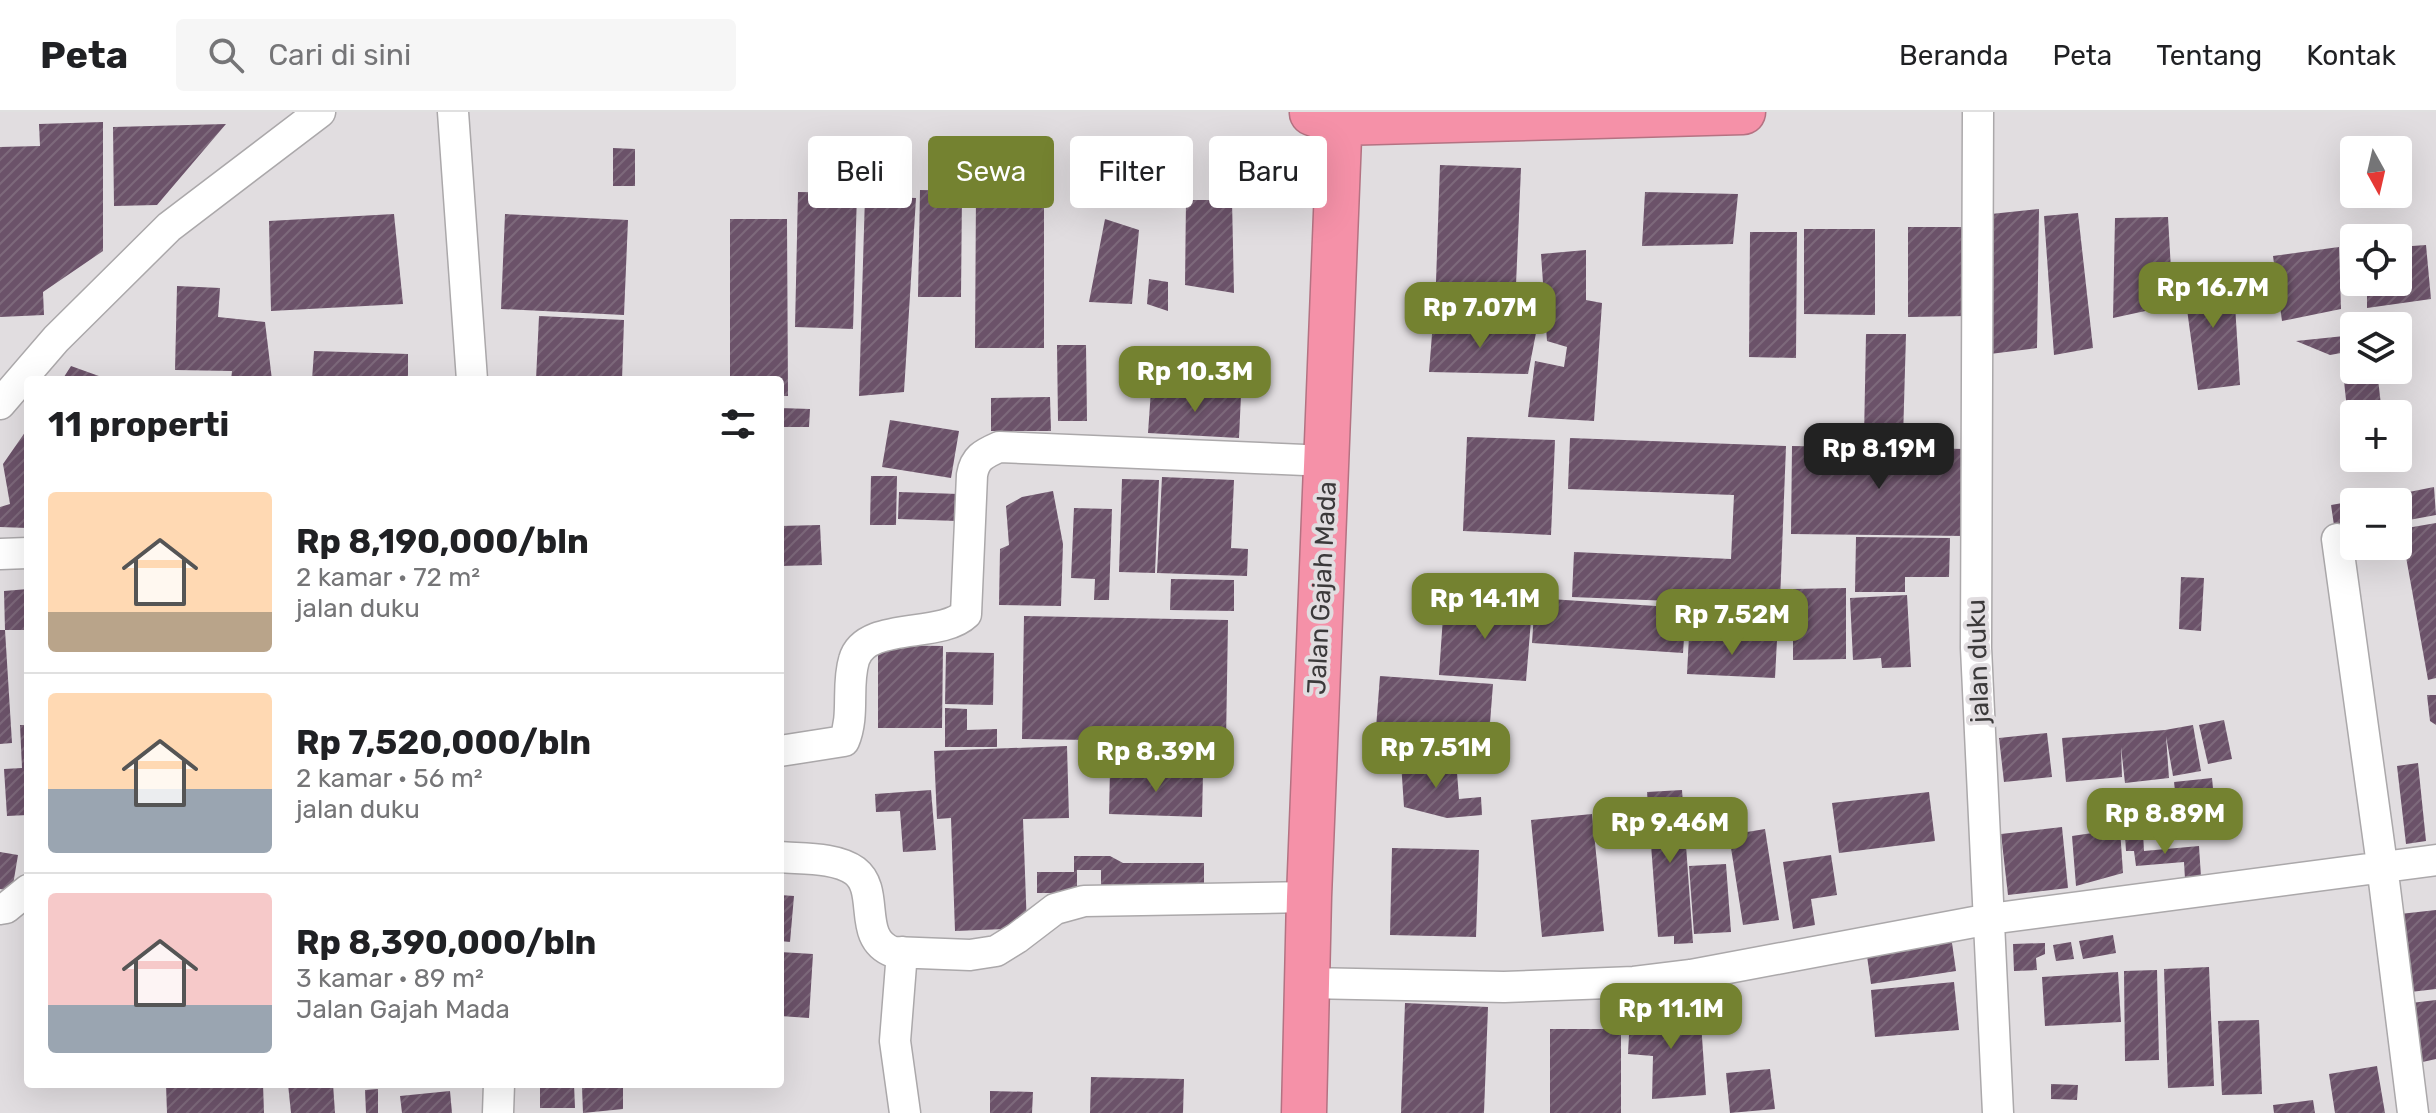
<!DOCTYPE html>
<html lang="id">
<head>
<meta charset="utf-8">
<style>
	:root { --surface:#fff; --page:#f6f6f6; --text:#202124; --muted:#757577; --line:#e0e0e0; --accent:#748230 }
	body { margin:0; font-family:Rubik,sans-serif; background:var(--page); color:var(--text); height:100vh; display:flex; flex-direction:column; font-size:30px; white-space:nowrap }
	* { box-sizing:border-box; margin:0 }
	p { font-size:26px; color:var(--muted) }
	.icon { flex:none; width:44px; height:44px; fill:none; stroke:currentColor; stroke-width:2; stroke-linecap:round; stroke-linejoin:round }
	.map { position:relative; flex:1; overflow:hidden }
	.panel { position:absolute; left:24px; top:264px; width:760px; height:712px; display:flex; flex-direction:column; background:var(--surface); border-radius:8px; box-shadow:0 8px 32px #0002 }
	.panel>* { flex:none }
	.hud { position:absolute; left:808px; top:24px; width:760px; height:72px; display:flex; gap:16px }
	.needle { width:52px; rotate:172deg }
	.buttons { position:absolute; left:2340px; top:24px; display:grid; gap:16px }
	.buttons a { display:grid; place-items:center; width:72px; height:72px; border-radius:8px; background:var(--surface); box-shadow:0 8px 32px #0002; font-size:40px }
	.price { position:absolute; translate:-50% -68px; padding:0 18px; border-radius:16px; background:var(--accent); color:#fff; font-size:26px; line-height:52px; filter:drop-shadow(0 2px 4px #0008) }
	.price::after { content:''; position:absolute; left:50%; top:48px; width:24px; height:18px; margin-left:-12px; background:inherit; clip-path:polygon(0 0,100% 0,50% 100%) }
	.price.on { background:#222; color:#fff }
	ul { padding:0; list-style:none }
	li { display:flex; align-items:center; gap:24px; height:200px; padding:0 24px }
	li+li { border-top:2px solid var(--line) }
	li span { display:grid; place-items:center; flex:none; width:224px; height:160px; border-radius:8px; color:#555 }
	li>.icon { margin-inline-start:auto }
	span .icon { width:96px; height:96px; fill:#fffc; stroke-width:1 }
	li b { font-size:34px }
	h2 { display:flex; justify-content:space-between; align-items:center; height:96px; padding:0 24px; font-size:34px }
	.tag { padding:0 28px; border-radius:8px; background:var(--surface); box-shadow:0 8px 32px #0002; font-size:28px; line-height:72px }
	.tag.on { background:var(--accent); color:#fff }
	header { display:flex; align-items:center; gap:48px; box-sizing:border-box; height:112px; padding:0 40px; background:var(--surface); border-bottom:2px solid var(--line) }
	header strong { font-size:38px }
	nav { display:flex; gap:44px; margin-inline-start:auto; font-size:28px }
	.search { width:560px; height:72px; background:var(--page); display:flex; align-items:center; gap:20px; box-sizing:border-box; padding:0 28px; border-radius:8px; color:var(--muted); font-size:30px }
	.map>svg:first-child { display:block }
	.building { fill:url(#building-hatch) }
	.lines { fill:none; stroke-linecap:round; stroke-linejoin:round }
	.street-casing { stroke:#aba8aa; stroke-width:33 }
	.highway-casing { stroke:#b47282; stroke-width:47 }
	.street { stroke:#fff; stroke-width:30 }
	.highway { stroke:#f591a8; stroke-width:44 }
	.labels { text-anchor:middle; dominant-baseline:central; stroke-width:8; stroke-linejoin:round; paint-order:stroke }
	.street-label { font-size:26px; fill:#3b393a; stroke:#e1dde0 }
</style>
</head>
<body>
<header>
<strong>Peta</strong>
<div class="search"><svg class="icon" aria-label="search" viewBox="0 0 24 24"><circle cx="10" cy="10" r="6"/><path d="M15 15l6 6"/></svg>Cari di sini</div>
<nav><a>Beranda</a><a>Peta</a><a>Tentang</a><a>Kontak</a></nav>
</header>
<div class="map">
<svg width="2436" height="1001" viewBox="0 0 2436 1001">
	<defs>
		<pattern id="building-hatch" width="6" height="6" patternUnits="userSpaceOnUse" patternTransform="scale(2)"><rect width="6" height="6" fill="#6b5269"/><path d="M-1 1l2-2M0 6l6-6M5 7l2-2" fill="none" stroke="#7d697b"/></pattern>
	</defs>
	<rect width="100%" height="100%" fill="#e1dde0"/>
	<path class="building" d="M103,10V139L43,180L44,203L0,205V35L40,34L39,12Z
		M226,12L157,93L114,94L113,15Z
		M613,36L635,37V74H613Z
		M1440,53L1521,56L1516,173L1436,170Z
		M920,78L962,79L961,185H918Z
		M976,78H1044V236H975Z
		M798,80L857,81L853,217L795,215Z
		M1645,80L1738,82L1733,132L1642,134Z
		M865,84L916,86L904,280L859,284Z
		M1186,88H1232L1234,181L1185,173Z
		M2039,97L2037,236L1982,243L1991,102Z
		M2078,101L2093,236L2054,243L2044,104Z
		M394,102L403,192L271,199L269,109Z
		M505,102L628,108L624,203L501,197Z
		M2168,105L2173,193L2113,206L2115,106Z
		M730,107H787L788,284H780V268H730Z
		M1105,107L1139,118L1132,192L1089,190Z
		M1908,115H1968L1969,204L1908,205Z
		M1804,117H1875V203L1804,202Z
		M1750,120H1797L1796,246L1749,245Z
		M2426,133L2431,187L2367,196V170H2398V135Z
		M2339,135L2341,197L2282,209L2273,144Z
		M1586,138V188L1602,191L1594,309L1528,305L1535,249L1564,255L1567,235L1547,229L1541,142Z
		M2233,161L2240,273L2198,278L2183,168Z
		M1149,167L1168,170V199L1147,192Z
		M177,174L220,176L218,205L265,210L272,268H231L232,259L175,258Z
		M539,204L624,208L622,268H536Z
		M1433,210L1536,221L1528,262L1429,260Z
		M1866,222H1906L1903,327L1864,326Z
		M2354,223V258H2377L2382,302H2354V315L2349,316L2341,241L2330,243L2296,229Z
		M1057,233H1086L1087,309H1058Z
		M314,239L408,242V268H312Z
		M71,254L110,268H62Z
		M1151,278L1241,283L1239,326L1148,321Z
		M1050,285L1051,319H991V286Z
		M780,296L810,297L809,315H780Z
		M890,308L959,319L951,366L882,355Z
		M28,316V416L0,415V395L10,392L3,352Z
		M1467,325L1555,328L1551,423L1463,419Z
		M1570,326L1786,334L1779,515L1695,512L1696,490L1572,485L1574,440L1731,447L1734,383L1568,377Z
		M1792,334L1967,337L1966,424L1791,422Z
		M871,364H897L896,413H870Z
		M1162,365L1234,368L1231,436L1248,437L1247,464L1157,461Z
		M1122,367L1159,368L1155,461L1119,460Z
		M2434,375L2436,403L2398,410V390H2359Z
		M1053,379L1063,432L1061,494L999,493L1000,437L1009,433L1006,394L1022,385Z
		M899,380L959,382L958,409L898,407Z
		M2354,389V417L2335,420L2331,393Z
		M1074,396L1112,397L1109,488H1094L1095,467L1071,466Z
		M2436,411V566L2428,568L2401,417Z
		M820,413L822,453L780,454V414Z
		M1856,425L1950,426L1949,465H1905V480H1855Z
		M2181,465L2204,466L2201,519L2179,517Z
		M1171,467L1234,468V499L1170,498Z
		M1846,476V547L1793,548V477Z
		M28,477V518H5L4,479Z
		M1907,483L1911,555L1882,556L1881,546L1853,548L1850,486Z
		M1535,486L1686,496L1683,541L1532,531Z
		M1444,490L1532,496L1526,569L1439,563Z
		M1024,504L1228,508L1226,630L1022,627Z
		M0,518H5L12,631L0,632Z
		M1689,524L1777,528L1775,566L1687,562Z
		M878,533L943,534L942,616H878Z
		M946,540L994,541L993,593L945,592Z
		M1380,564L1493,572L1489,624L1376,616Z
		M2427,583H2436V613L2430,609Z
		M945,596L967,597V618L997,617V635H945Z
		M2224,608L2232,647L2208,652L2199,613Z
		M20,613H28V703L7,704L4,657L22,656Z
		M2193,613L2201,659L2173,664L2166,624L2169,666L2125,671L2121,635L2122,665L2066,670L2062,626L2165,618Z
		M2047,621L2052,665L2004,670L1999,626Z
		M1067,634L1069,706L1023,707L1027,816L955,819L951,706L937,707L934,639Z
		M1456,647L1459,687L1481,685L1482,703L1447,706L1404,695L1401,650Z
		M2418,651L2426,729L2406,732L2397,654Z
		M1110,658L1203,661L1202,705L1109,702Z
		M2212,666L2217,718L2180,723L2174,670Z
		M931,678L936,738L903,740L900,699L876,700L875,682Z
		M1682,678L1693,831L1674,832V824L1658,825L1647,680Z
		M1929,680L1935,729L1839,741L1832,691Z
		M1592,702L1604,819L1542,825L1531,708Z
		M2062,715L2068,776L2008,783L2001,722Z
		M1765,717L1779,808L1743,813L1729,723Z
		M2120,717L2123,761L2076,774L2072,724Z
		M2143,721L2144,739L2199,734L2201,765L2185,767L2184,750L2136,754L2134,739H2126L2125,723Z
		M1392,736L1479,738L1476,825L1390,823Z
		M0,740L18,743L12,779L0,777Z
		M1831,743L1837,783L1811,787L1815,813L1793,817L1783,750Z
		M1074,744H1110L1123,751H1204V783H1101V758H1077V781H1037V760H1074Z
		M1726,752L1731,820L1694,822L1689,754Z
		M780,783L794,784L790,830L780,829Z
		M2436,798V877L2402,881L2391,803Z
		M2113,823L2116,841L2083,847L2079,829Z
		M1951,824L1956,859L1871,872L1866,837Z
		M2071,830L2074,847L2056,849L2053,833Z
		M2045,831V842L2036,846L2037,858L2014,859L2013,832Z
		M780,840L813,842L809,906L780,904Z
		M2209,855L2214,974L2168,976L2164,857Z
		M2157,858L2159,948L2125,949L2124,859Z
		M2118,860L2121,910L2045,914L2042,865Z
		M1954,870L1959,918L1875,925L1871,878Z
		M2436,888V947L2418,951L2411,891Z
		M1405,891L1488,895L1484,1001H1401Z
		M1700,896L1706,983L1652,987L1653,944L1628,942L1630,903Z
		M2259,908L2262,982L2222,983L2218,909Z
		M1550,917H1621V1001H1550Z
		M2377,954L2385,1001H2335L2329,962Z
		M1770,957L1775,997L1730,1001L1726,961Z
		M1091,965L1184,967L1183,1001H1090Z
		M166,972H263L264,1001H167Z
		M288,972H333L335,1001H291Z
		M540,972H574L575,996H540Z
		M605,972H623V997L583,1001L582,975Z
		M2051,972L2078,973L2077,988L2051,987Z
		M378,977V1001H366L365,978Z
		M450,979L452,1001H402L400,984Z
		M990,979L1033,980L1032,1001H990Z
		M2313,988L2315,1001H2274L2273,993Z"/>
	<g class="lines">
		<g class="street-casing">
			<path id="street" d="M453,0L472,268
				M1978,0L1976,536L1998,1001
				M0,292L56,227L169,115L320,0
				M2337,427L2382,753L2413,1001
				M0,442L28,441
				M780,639L844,629C855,603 846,574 854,548C865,509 940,527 966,502L972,363C975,346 983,342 999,335L1328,349
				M780,745C802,747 836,745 855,759C881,779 856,826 893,840L970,843L996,839L1017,826L1055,797L1084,789L1309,785
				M0,797L6,796L28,778
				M902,840L895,929L905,1001
				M1307,871L1504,875L1634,870L1691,863L1990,807L2436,748
				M498,1001L499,972"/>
		</g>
		<g class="highway-casing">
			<path id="highway" d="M1312,1L1339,11L1743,0
				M1304,1001L1309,785L1340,0"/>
		</g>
		<use href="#street" class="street"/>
		<use href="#highway" class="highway"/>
	</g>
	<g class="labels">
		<g class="street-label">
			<text transform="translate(1322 476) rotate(-87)">Jalan Gajah Mada</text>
			<text transform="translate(1978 549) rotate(-92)">jalan duku</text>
		</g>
	</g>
</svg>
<div class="buttons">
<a><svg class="needle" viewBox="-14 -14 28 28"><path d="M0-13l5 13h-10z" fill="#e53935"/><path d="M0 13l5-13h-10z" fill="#757577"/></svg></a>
<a><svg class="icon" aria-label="locate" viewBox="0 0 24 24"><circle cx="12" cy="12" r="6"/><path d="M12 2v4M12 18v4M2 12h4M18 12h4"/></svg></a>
<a><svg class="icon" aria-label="layers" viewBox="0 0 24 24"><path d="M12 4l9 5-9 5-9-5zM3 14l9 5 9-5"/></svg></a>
<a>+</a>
<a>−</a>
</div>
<b class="price" style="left:2213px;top:218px">Rp 16.7M</b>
<b class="price" style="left:1480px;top:238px">Rp 7.07M</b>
<b class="price" style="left:1195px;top:302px">Rp 10.3M</b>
<b class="price on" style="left:1879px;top:379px">Rp 8.19M</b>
<b class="price" style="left:1485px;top:529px">Rp 14.1M</b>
<b class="price" style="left:1732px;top:545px">Rp 7.52M</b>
<b class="price" style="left:1436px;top:678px">Rp 7.51M</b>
<b class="price" style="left:1156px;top:682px">Rp 8.39M</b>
<b class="price" style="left:2165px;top:744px">Rp 8.89M</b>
<b class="price" style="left:1670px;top:753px">Rp 9.46M</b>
<b class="price" style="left:1671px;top:939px">Rp 11.1M</b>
<div class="hud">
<a class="tag">Beli</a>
<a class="tag on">Sewa</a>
<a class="tag">Filter</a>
<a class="tag">Baru</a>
</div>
<section class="panel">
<h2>11 properti<svg class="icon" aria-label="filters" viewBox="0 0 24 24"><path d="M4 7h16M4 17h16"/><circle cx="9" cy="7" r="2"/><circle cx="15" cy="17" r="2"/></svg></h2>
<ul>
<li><span style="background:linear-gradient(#ffd9b3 75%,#b9a48a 0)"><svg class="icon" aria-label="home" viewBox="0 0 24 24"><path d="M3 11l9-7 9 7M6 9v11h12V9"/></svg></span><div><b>Rp 8,190,000/bln</b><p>2 kamar · 72 m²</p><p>jalan duku</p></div></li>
<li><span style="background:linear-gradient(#ffd9b3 60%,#9aa5b1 0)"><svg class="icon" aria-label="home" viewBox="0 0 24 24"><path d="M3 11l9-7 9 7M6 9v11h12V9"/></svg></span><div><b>Rp 7,520,000/bln</b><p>2 kamar · 56 m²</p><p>jalan duku</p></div></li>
<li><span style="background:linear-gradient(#f6c9c9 70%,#9aa5b1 0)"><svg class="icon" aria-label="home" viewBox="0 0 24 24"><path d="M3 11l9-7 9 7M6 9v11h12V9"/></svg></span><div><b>Rp 8,390,000/bln</b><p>3 kamar · 89 m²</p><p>Jalan Gajah Mada</p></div></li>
</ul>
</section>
</div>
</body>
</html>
